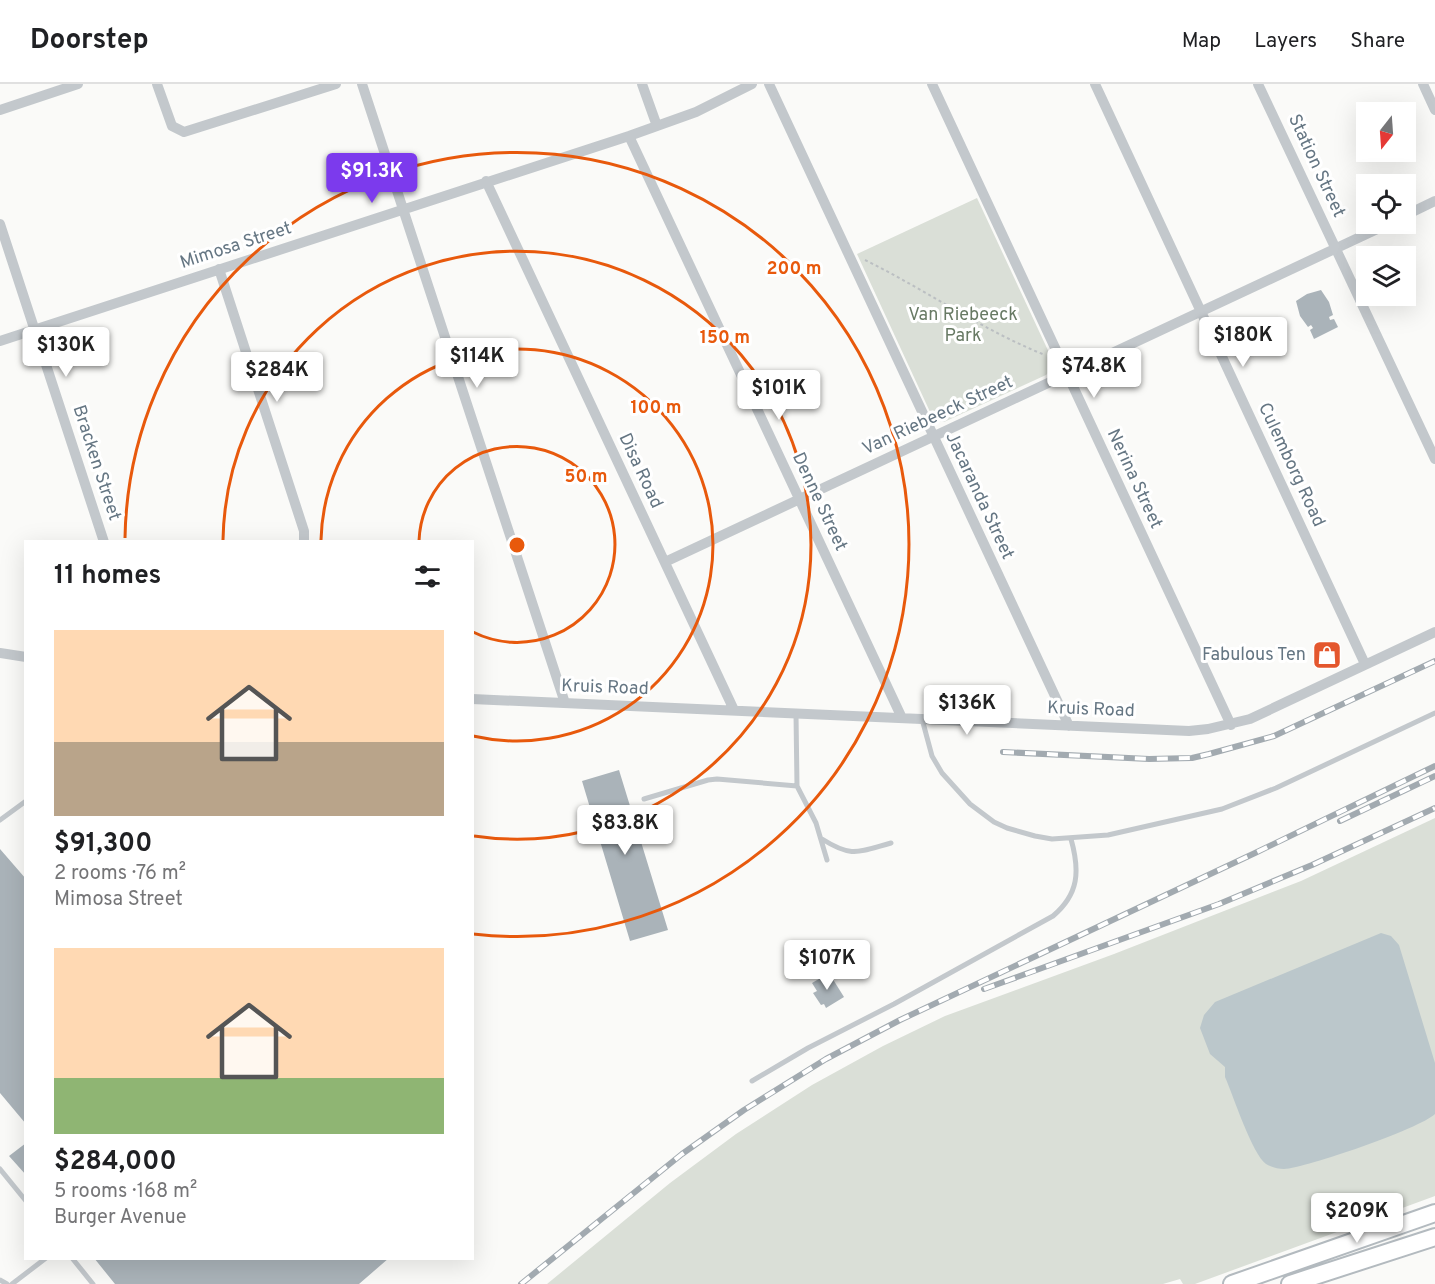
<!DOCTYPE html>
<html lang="en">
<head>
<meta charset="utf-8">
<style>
	:root { --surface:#fff; --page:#f6f6f6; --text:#202124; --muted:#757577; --line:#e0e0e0; --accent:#7c3aed }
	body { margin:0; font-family:Overpass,sans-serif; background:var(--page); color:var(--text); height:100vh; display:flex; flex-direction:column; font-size:22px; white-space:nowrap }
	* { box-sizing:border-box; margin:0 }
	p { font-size:20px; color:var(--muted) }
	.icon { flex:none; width:33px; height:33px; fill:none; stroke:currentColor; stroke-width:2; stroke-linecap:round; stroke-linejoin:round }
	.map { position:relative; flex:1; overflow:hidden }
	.details { position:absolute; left:24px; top:456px; width:450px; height:720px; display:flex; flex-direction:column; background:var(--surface); border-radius:0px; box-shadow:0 6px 24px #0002 }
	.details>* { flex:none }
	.needle { width:39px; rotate:197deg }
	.buttons { position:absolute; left:1356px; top:18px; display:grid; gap:12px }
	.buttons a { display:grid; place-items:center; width:60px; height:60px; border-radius:0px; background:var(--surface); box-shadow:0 6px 24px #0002; font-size:30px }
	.price { position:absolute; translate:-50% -51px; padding:0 14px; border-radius:6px; background:#fff; color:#222; font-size:20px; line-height:39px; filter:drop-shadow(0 2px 3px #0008) }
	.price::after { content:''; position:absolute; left:50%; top:36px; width:18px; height:14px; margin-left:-9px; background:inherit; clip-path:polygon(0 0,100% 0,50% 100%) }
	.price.current { background:var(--accent); color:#fff }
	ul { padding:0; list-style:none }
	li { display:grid; align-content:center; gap:12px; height:318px; padding:0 30px }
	li span { display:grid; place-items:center; height:186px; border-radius:0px; color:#555 }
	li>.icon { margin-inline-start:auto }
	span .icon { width:108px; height:108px; fill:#fffc; stroke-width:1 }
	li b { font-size:26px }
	h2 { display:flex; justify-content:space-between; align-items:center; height:72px; padding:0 30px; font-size:26px }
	header { display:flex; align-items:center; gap:36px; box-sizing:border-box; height:84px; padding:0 30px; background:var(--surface); border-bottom:2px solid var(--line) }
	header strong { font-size:28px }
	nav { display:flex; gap:33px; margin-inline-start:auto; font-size:21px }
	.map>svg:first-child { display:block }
	.green { fill:#dadfd7 }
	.water { fill:#bbc7cb }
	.building { fill:#aab3b9 }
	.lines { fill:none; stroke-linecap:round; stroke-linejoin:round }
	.secondary-casing { stroke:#b3babf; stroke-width:20 }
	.path { stroke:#bbbfc2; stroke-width:2; stroke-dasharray:3 3; stroke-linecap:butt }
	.lane { stroke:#c3c8cc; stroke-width:5 }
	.street { stroke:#c3c8cc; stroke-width:10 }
	.secondary { stroke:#fff; stroke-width:16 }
	.rail-casing { stroke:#a2aab0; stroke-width:6 }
	.rail { stroke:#fff; stroke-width:4; stroke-dasharray:11; stroke-linecap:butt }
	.ring { fill:none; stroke:#e8590c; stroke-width:3 }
	.labels { text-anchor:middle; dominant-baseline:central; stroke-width:6; stroke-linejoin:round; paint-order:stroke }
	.street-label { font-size:18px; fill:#657683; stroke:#fff }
	.park-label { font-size:18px; fill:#687a64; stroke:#fff }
	.poi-label { font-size:18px; fill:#657683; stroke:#fff; text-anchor:end }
	.centre { fill:#e8590c; stroke:#fff; stroke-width:3 }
	.ring-label { font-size:18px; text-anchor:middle; font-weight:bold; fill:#e8590c; stroke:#fff; stroke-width:6; stroke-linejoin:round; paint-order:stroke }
</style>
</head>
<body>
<header>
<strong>Doorstep</strong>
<nav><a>Map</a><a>Layers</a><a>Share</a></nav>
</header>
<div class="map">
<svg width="1435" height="1200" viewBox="0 0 1435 1200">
	<rect width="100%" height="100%" fill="#fafaf8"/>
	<path class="green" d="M977,114L1052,275V285L1046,291L944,338L939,337L931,330L857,170Z
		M1435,734V1112L1195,1200H1183L1180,1195L1163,1200H547L670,1099L736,1050L812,1001L883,962L945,932L1114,870L1301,797Z"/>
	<path class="water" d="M1381,849L1391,852L1399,861L1435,979V1030C1419,1045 1306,1084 1284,1085C1278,1085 1271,1083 1266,1080C1252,1070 1233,1011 1225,993V983L1210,970L1200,944L1204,931L1215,918Z"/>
	<path class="building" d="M1321,206L1329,218L1333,231L1329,233L1330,236L1334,235L1338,243L1314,255L1310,246L1313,244L1311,241L1308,243L1300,232L1296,217L1307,210Z
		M619,686L668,846L630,857L582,697Z
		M0,765L26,795V1040L0,1009Z
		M829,889L844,913L826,924L824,920L821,921L813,909L817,907L812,899Z
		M26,1059V1091L9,1072Z
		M94,1174H389L359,1200H115Z"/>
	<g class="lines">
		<g class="secondary-casing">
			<path id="secondary" d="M1232,1200L1435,1129
				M1290,1200L1435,1153"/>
		</g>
		<path class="path" d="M865,176C926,206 982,246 1045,271"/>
		<path class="lane" d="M796,630L797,702L816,739L827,776
			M922,635L932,672L942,689L970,720L994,738L1007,744L1035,752L1052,755L1108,751L1222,725L1276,704L1435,629
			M644,715L708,696L717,695L797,702
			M0,736L26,717
			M822,755C852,774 858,768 891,759
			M752,997L808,964L894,920L1053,832C1079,810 1080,787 1071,755
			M0,1085L26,1117
			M72,1174L93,1200
			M0,1196L7,1200
			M12,1200L46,1174"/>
		<path class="street" d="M157,0L172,42L184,48L336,0
			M362,0L565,619
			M642,0L657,42
			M769,0L1069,642
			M932,0L1231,641
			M1095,0L1365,580
			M1258,0L1435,375
			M1423,0L1435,26
			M0,26L78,0
			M629,52L902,634
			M486,97L734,626
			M1406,131L1435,117
			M0,140L104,458
			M219,185L304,447V458
			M0,257L629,52L696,28L752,0
			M665,478L1388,140
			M0,569L26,573
			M472,615L1189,647L1208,645L1250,635L1435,548"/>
		<use href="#secondary" class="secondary"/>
		<g class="rail-casing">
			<path id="rail" d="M1003,668L1149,675L1192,674L1209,670L1274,652L1435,577
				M1340,737L1435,692
				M984,905L1219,820L1312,781L1435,724
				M521,1200L682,1070L744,1026L826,975L900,936L1255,769L1435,682"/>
		</g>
		<use href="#rail" class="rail"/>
	</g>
	<g class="ring">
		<path d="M419 457A98 98 0 1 1 473 548"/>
		<path d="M321 456A196 196 0 1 1 473 652"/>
		<path d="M223 456A294 294 0 1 1 474 752"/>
		<path d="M125 454A392 392 0 1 1 473 850"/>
	</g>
	<defs>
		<g id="shop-square" transform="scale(1.5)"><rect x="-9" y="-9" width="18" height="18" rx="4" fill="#e4572e" stroke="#fff"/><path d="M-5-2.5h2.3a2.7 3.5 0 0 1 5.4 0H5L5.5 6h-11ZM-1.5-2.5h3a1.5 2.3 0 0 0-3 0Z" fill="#fff"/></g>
	</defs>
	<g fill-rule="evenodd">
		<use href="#shop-square" x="1327" y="571"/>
	</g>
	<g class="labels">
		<g class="street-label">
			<text transform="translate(1316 82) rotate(65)">Station Street</text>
			<text transform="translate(236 162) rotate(-18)">Mimosa Street</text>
			<text transform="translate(938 332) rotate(-25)">Van Riebeeck Street</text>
			<text transform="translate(96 379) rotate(72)">Bracken Street</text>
			<text transform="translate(1291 381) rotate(65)">Culemborg Road</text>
			<text transform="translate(640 387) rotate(65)">Disa Road</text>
			<text transform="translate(1134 395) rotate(65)">Nerina Street</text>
			<text transform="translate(979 412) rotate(65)">Jacaranda Street</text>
			<text transform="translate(819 418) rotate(65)">Denne Street</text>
			<text transform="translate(605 604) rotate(2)">Kruis Road</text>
			<text transform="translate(1091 626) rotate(2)">Kruis Road</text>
		</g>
		<g class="park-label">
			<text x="963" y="231">Van Riebeeck<tspan x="963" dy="21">Park</tspan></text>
		</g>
		<g class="poi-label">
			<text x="1306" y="571">Fabulous Ten</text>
		</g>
	</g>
	<circle cx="517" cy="461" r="9" class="centre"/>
	<g class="ring-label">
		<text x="794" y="190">200 m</text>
		<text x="725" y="259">150 m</text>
		<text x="656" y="329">100 m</text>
		<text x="586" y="398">50 m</text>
	</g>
</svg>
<div class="buttons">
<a><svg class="needle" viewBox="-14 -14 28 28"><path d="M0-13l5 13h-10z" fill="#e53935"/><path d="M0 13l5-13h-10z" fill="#757577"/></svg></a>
<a><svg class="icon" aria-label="locate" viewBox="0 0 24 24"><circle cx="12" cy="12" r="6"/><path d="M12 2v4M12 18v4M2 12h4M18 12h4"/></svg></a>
<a><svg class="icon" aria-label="layers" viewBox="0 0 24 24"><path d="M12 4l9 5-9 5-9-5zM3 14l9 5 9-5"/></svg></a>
</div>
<b class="price current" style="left:372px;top:120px">$91.3K</b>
<b class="price" style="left:1243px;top:284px">$180K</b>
<b class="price" style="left:66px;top:294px">$130K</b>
<b class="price" style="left:477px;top:305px">$114K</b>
<b class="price" style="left:1094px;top:315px">$74.8K</b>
<b class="price" style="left:277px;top:319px">$284K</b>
<b class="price" style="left:779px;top:337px">$101K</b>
<b class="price" style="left:967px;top:652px">$136K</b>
<b class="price" style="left:625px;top:772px">$83.8K</b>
<b class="price" style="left:827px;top:907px">$107K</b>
<b class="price" style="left:1357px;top:1160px">$209K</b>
<section class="details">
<h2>11 homes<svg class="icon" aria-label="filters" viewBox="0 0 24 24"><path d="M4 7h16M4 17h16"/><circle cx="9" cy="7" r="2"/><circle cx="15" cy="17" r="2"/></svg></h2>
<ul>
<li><span style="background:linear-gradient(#ffd9b3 60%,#b9a48a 0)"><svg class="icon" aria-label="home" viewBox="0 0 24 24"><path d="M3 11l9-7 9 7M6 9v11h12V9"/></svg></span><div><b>$91,300</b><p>2 rooms · 76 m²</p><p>Mimosa Street</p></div></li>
<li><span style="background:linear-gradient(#ffd9b3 70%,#8fb573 0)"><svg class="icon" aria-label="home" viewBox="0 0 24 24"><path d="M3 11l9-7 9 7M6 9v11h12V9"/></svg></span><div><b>$284,000</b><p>5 rooms · 168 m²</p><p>Burger Avenue</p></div></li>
</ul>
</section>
</div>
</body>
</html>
